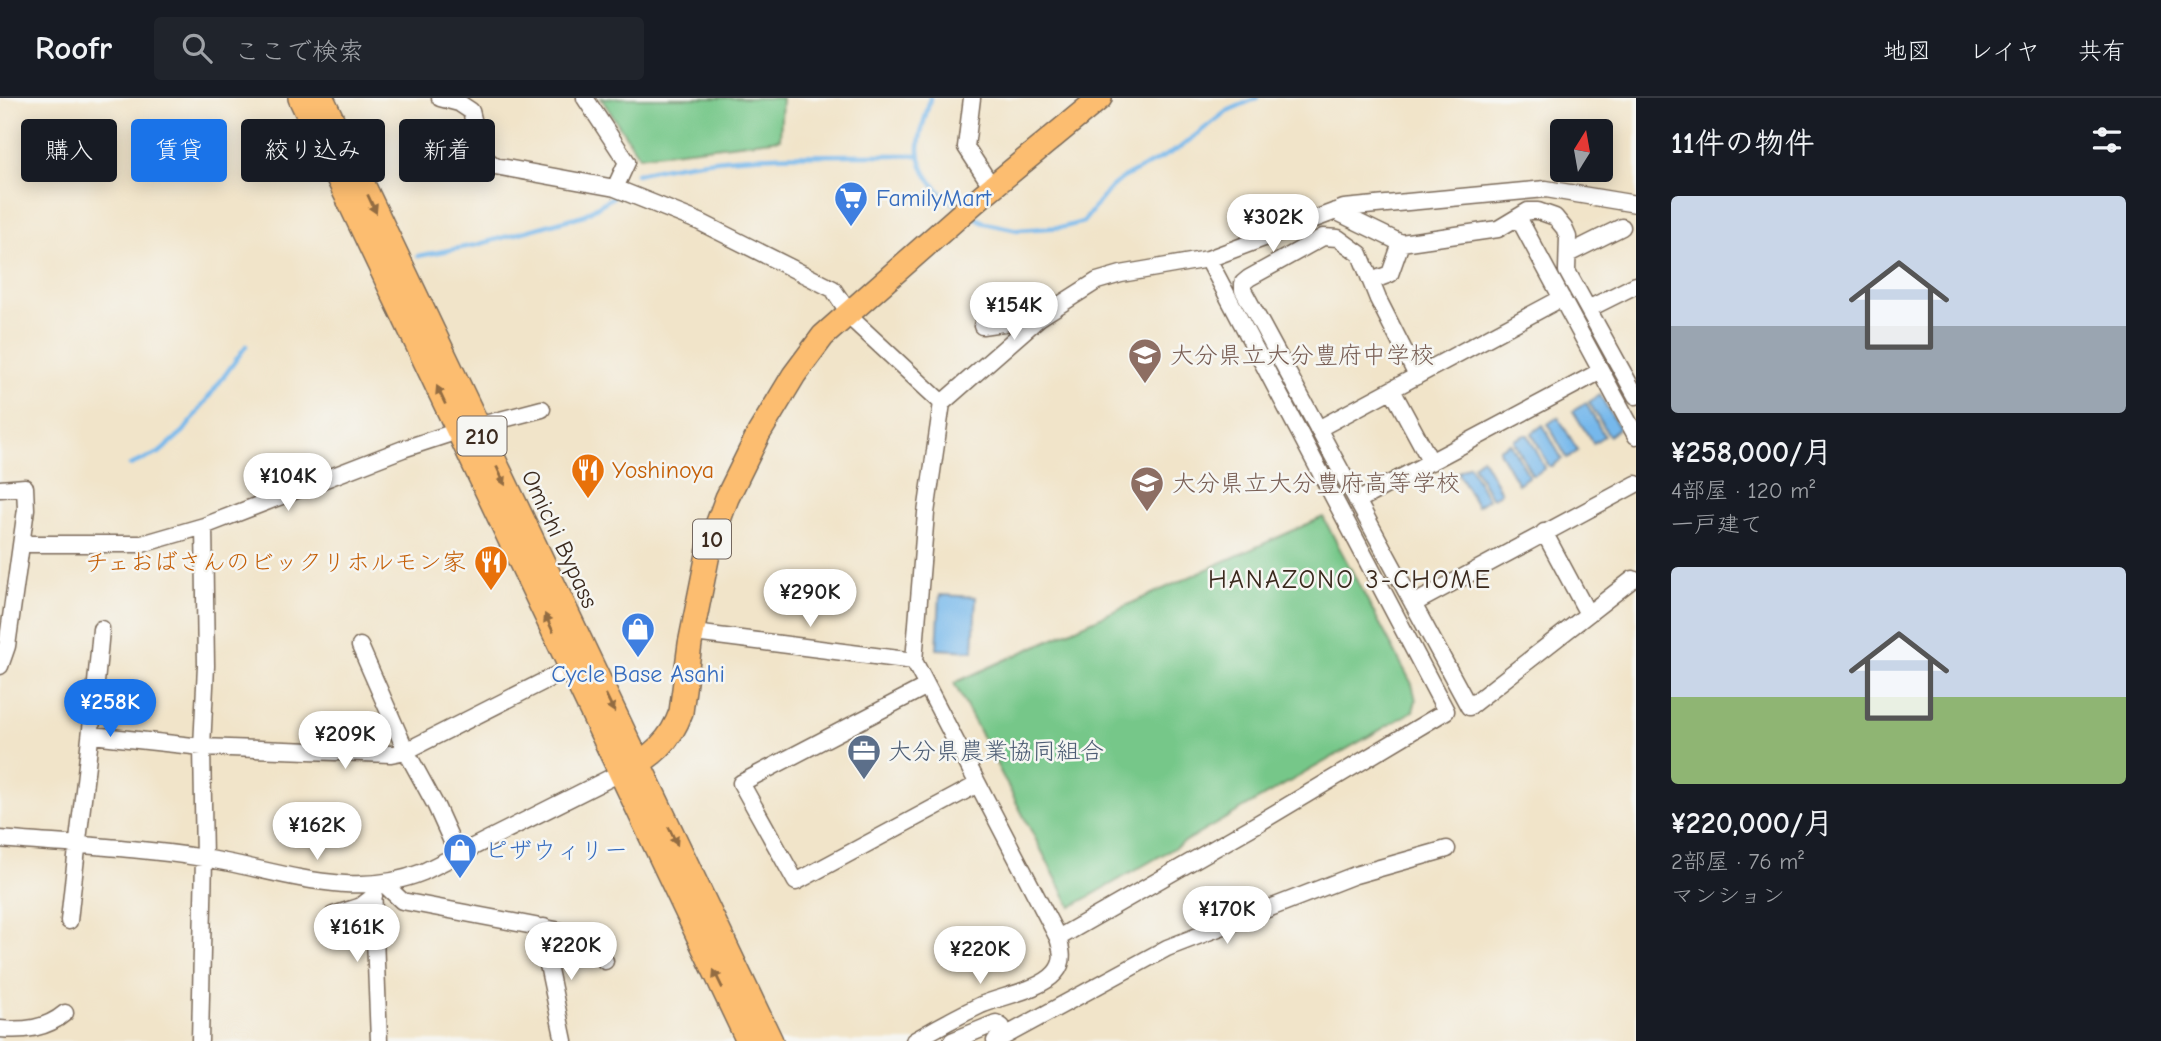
<!DOCTYPE html>
<html lang="ja">
<head>
<meta charset="utf-8">
<style>
	:root { --surface:#171b24; --page:#20242c; --text:#f1f3f6; --muted:#9ea1a6; --line:#363941; --accent:#1a73e8 }
	body { margin:0; font-family:"Comic Neue","Klee One",sans-serif; background:var(--page); color:var(--text); height:100vh; display:flex; flex-direction:column; font-size:26px; white-space:nowrap }
	* { box-sizing:border-box; margin:0 }
	p { font-size:23px; color:var(--muted) }
	.icon { flex:none; width:38px; height:38px; fill:none; stroke:currentColor; stroke-width:2; stroke-linecap:round; stroke-linejoin:round }
	.map { position:relative; flex:1; overflow:hidden }
	.sheet { display:flex; flex-direction:column; background:var(--surface); width:525px }
	.sheet>* { flex:none }
	.hud { position:absolute; left:21px; top:21px; width:665px; height:63px; display:flex; gap:14px }
	.needle { width:46px; rotate:11deg }
	.buttons { position:absolute; left:1550px; top:21px; display:grid; gap:14px }
	.buttons a { display:grid; place-items:center; width:63px; height:63px; border-radius:7px; background:var(--surface); box-shadow:0 4px 18px #0003; font-size:35px }
	.price { position:absolute; translate:-50% -60px; padding:0 16px; border-radius:24px; background:#fff; color:#222; font-size:23px; line-height:46px; filter:drop-shadow(0 2px 4px #0008) }
	.price::after { content:''; position:absolute; left:50%; top:42px; width:21px; height:16px; margin-left:-10px; background:inherit; clip-path:polygon(0 0,100% 0,50% 100%) }
	.price.current { background:var(--accent); color:#fff }
	ul { padding:0; list-style:none }
	li { display:grid; align-content:center; gap:14px; height:371px; padding:0 35px }
	li span { display:grid; place-items:center; height:217px; border-radius:7px; color:#555 }
	li>.icon { margin-inline-start:auto }
	span .icon { width:126px; height:126px; fill:#fffc; stroke-width:1 }
	li b { font-size:30px }
	h2 { display:flex; justify-content:space-between; align-items:center; height:84px; padding:0 35px; font-size:30px }
	.pill { padding:0 24px; border-radius:7px; background:var(--surface); box-shadow:0 4px 18px #0003; font-size:24px; line-height:63px }
	.pill.current { background:var(--accent); color:#fff }
	header { display:flex; align-items:center; gap:42px; box-sizing:border-box; height:98px; padding:0 35px; background:var(--surface); border-bottom:2px solid var(--line) }
	header strong { font-size:33px }
	nav { display:flex; gap:38px; margin-inline-start:auto; font-size:24px }
	.search { width:490px; height:63px; background:var(--page); display:flex; align-items:center; gap:18px; box-sizing:border-box; padding:0 24px; border-radius:7px; color:var(--muted); font-size:26px }
	main { display:flex; flex:1; min-height:0 }
	.map>svg:first-child { display:block }
	.green { fill:#76c789; stroke:#587854; stroke-width:2 }
	.water { fill:#76b8eb; stroke:#587184; stroke-width:2 }
	.lines { fill:none; stroke-linecap:round; stroke-linejoin:round }
	.stream { stroke:#76b8eb; stroke-width:4.5 }
	.minor-casing { stroke:#7b6b5a; stroke-width:19 }
	.highway-casing { stroke:#7b6b5a; stroke-width:26 }
	.minor { stroke:#fff; stroke-width:16 }
	.highway { stroke:#fcbd6f; stroke-width:23 }
	.oneway { fill:#926c42 }
	.labels { text-anchor:middle; dominant-baseline:central; stroke-width:5; stroke-linejoin:round; paint-order:stroke }
	.shield { fill:#f6f6f2; stroke:#73675e; stroke-width:2 }
	.shield-label { font-size:23px; font-weight:bold; fill:#3b2a1e }
	.shop-label { font-size:24px; fill:#366cbe; stroke:#f6f6f2; text-anchor:start }
	.education-label { font-size:24px; fill:#785e54; stroke:#f6f6f2; text-anchor:start }
	.food-label { font-size:24px; fill:#c56008; stroke:#f6f6f2; text-anchor:start }
	.street-label { font-size:24px; fill:#3b2a1e; stroke:#f6f6f2 }
	.service-label { font-size:24px; fill:#4e5e75; stroke:#f6f6f2; text-anchor:start }
	.neighbourhood-label { font-size:26px; letter-spacing:2px; fill:#3b2a1e; stroke:#f6f6f2 }
</style>
</head>
<body>
<header>
<strong>Roofr</strong>
<div class="search"><svg class="icon" aria-label="search" viewBox="0 0 24 24"><circle cx="10" cy="10" r="6"/><path d="M15 15l6 6"/></svg>ここで検索</div>
<nav><a>地図</a><a>レイヤ</a><a>共有</a></nav>
</header>
<main>
<div class="map">
<svg width="1636" height="943" viewBox="0 0 1636 943">
	<rect width="100%" height="100%" fill="#f6f6f2"/>
	<filter id="ink" filterUnits="userSpaceOnUse"><feTurbulence type="fractalNoise" baseFrequency=".0143" numOctaves="2"/><feDisplacementMap in="SourceGraphic" scale="14" xChannelSelector="R" yChannelSelector="G"/><feConvolveMatrix kernelMatrix="1 2 1 2 8 2 1 2 1" color-interpolation-filters="sRGB"/></filter>
	<filter id="wash" filterUnits="userSpaceOnUse"><feTurbulence type="fractalNoise" baseFrequency=".00686" numOctaves="4" result="noise"/><feDisplacementMap in="SourceGraphic" scale="28" xChannelSelector="R" yChannelSelector="G"/><feGaussianBlur stdDeviation="1.57" result="paint"/><feColorMatrix in="noise" values="0 0 0 0 0 0 0 0 0 0 0 0 0 0 0 0 0 1.4 0 .05"/><feComposite in="paint" operator="in"/></filter>
	<g filter="url(#wash)">
		<rect width="100%" height="100%" fill="#f1e4c9"/>
		<path class="green" d="M601,0H782L780,41L639,58Z
			M1323,419L1412,586L1416,602L1413,613L1071,809L954,585Z"/>
		<path class="water" d="M1600,297L1619,330L1609,338L1589,304Z
			M1586,305L1604,338L1593,345L1573,313Z
			M1558,319L1578,353L1567,360L1548,326Z
			M1543,327L1562,361L1552,368H1549L1532,335Z
			M1525,337H1528L1545,370L1535,377H1532L1515,345L1514,342Z
			M1510,345L1529,378L1518,386L1499,353V351Z
			M1482,360L1501,394L1493,400L1491,399L1473,367Z
			M1469,367L1488,401L1477,408L1458,375L1459,373Z
			M940,497L976,499L973,553L937,551Z"/>
		<g class="lines">
			<path class="stream" d="M930,0C927,16 919,34 919,50C918,74 940,97 959,109
				M636,76C726,52 827,58 920,57
				M972,117L985,125L1018,132L1064,129L1083,124L1111,89L1123,80L1178,51L1227,13L1257,0
				M418,158L476,147L584,117L616,97
				M130,367L159,355L184,333L246,248"/>
		</g>
	</g>
	<g filter="url(#ink)">
		<g class="lines">
			<g class="minor-casing">
				<path id="minor" d="M440,0L459,5L471,13L482,58L495,68L615,90L700,124L833,191L855,224L942,305L926,415L914,563L1058,840C1062,853 1065,863 1055,875C1040,892 1002,898 981,907C958,918 936,930 914,943
					M585,0L627,64L615,90
					M972,0L966,49L992,89
					M1335,113L1401,145L1498,131L1528,113H1538L1555,119L1564,130L1568,139L1567,173L1636,298
					M1518,119L1636,338
					M1568,156L1622,129
					M1371,183L1390,176L1401,145
					M1588,211L1636,187
					M982,228L1038,220
					M1417,278L1378,201L1360,156L1338,140L1323,139L1249,180L1243,185V192L1469,609L1633,481
					M1392,292L1431,364
					M942,305L1039,220L1097,183L1121,176L1208,161L1344,110L1546,91L1636,106
					M1318,331L1562,200
					M0,391L25,389L26,411L7,548L0,568
					M1357,403L1601,273
					M1544,434L1588,516
					M22,446H142L204,428L403,351L458,333L542,311
					M1413,506L1636,386
					M702,536L914,563
					M360,548L406,653L436,708L458,757
					M927,588L741,685L796,784L978,686
					M92,637L202,649L391,656L406,653L570,570
					M0,741C67,747 136,749 203,760C276,771 350,804 423,774L620,675
					M384,786L402,803L582,837L605,863
					M373,787L379,943
					M333,817L361,808L374,798
					M69,823C79,726 93,629 101,531
					M544,829L547,862L564,943
					M1058,840L1257,726L1446,613L1208,161
					M0,931C24,933 46,931 65,915
					M1005,938L1167,850L1355,777L1447,751
					M200,943L204,760L202,649L206,568L204,428
					M952,943L996,925L1002,929L1005,938L995,943"/>
			</g>
			<g class="highway-casing">
				<path id="highway" d="M300,0L748,943
					M322,0L771,943
					M626,672C652,659 671,643 681,614L690,546L710,446L727,400L759,335L794,277L823,238L984,96L1100,0"/>
			</g>
			<use href="#minor" class="minor"/>
			<use href="#highway" class="highway"/>
		</g>
		<defs><path id="oneway-solid" d="M-6-.8H1V-3.2L6.5 0L1 3.2V.8H-6Z" transform="scale(1.75)"/></defs>
		<g class="oneway">
			<use href="#oneway-solid" transform="translate(372 106) rotate(65)"/>
			<use href="#oneway-solid" transform="translate(441 297) rotate(-115)"/>
			<use href="#oneway-solid" transform="translate(501 378) rotate(65)"/>
			<use href="#oneway-solid" transform="translate(549 525) rotate(-115)"/>
			<use href="#oneway-solid" transform="translate(610 605) rotate(64)"/>
			<use href="#oneway-solid" transform="translate(673 738) rotate(64)"/>
			<use href="#oneway-solid" transform="translate(718 881) rotate(-116)"/>
		</g>
	</g>
	<defs>
		<g id="supermarket-pin" transform="scale(1.75)"><path d="M0 17L-7.5 6A9.5 9.5 0 1 1 7.5 6Z" fill="#3f7fe0" stroke="#f6f6f2"/><path d="M-6-5.5h2.5l.6 2H6L4.5 2H-2.5L-4.4-4H-6ZM-1.5 3.2a1.3 1.3 0 1 0 .1 0ZM3 3.2a1.3 1.3 0 1 0 .1 0Z" fill="#fff"/></g>
		<g id="school-pin" transform="scale(1.75)"><path d="M0 17L-7.5 6A9.5 9.5 0 1 1 7.5 6Z" fill="#8d6e63" stroke="#f6f6f2"/><path d="M0-5L7-2L0 1L-7-2ZM-4 1L0 2.5L4 1V4Q0 6-4 4Z" fill="#fff"/></g>
		<g id="restaurant-pin" transform="scale(1.75)"><path d="M0 17L-7.5 6A9.5 9.5 0 1 1 7.5 6Z" fill="#e8710a" stroke="#f6f6f2"/><path d="M-5-6h1v4h1v-4h1v4h1v-4h1v5L-1.5 .5V6h-2V.5L-5-1ZM5-6V6H3V1.5H1.5Q1.5-4 5-6Z" fill="#fff"/></g>
		<g id="shop-pin" transform="scale(1.75)"><path d="M0 17L-7.5 6A9.5 9.5 0 1 1 7.5 6Z" fill="#3f7fe0" stroke="#f6f6f2"/><path d="M-5-2.5h2.3a2.7 3.5 0 0 1 5.4 0H5L5.5 6h-11ZM-1.5-2.5h3a1.5 2.3 0 0 0-3 0Z" fill="#fff"/></g>
		<g id="office-pin" transform="scale(1.75)"><path d="M0 17L-7.5 6A9.5 9.5 0 1 1 7.5 6Z" fill="#5c6f8a" stroke="#f6f6f2"/><path d="M-6-3h4V-5.5h4V-3h4V5H-6ZM-1-4.5V-3h2v-1.5ZM-6 0V1H6V0Z" fill="#fff"/></g>
	</defs>
	<g fill-rule="evenodd">
		<use href="#supermarket-pin" x="851" y="100"/>
		<use href="#school-pin" x="1145" y="257"/>
		<use href="#restaurant-pin" x="588" y="372"/>
		<use href="#school-pin" x="1147" y="385"/>
		<use href="#restaurant-pin" x="491" y="464"/>
		<use href="#shop-pin" x="638" y="531"/>
		<use href="#office-pin" x="864" y="653"/>
		<use href="#shop-pin" x="460" y="752"/>
	</g>
	<g class="labels">
		<g class="shield">
			<rect x="457.5" y="318.5" width="49" height="39" rx="5"/>
			<rect x="693" y="421.5" width="38" height="39" rx="5"/>
		</g>
		<g class="shield-label">
			<text x="482" y="338">210</text>
			<text x="712" y="441">10</text>
		</g>
		<g class="shop-label">
			<text x="876" y="100">FamilyMart</text>
			<text x="638" y="576" text-anchor="middle">Cycle Base Asahi</text>
			<text x="484" y="752">ピザウィリー</text>
		</g>
		<g class="education-label">
			<text x="1170" y="257">大分県立大分豊府中学校</text>
			<text x="1172" y="385">大分県立大分豊府高等学校</text>
		</g>
		<g class="food-label">
			<text x="612" y="372">Yoshinoya</text>
			<text x="466" y="464" text-anchor="end">チェおばさんのビックリホルモン家</text>
		</g>
		<g class="street-label">
			<text transform="translate(560 441) rotate(65)">Omichi Bypass</text>
		</g>
		<g class="service-label">
			<text x="888" y="653">大分県農業協同組合</text>
		</g>
		<g class="neighbourhood-label">
			<text x="1350" y="482">HANAZONO 3-CHOME</text>
		</g>
	</g>
</svg>
<div class="buttons">
<a><svg class="needle" viewBox="-14 -14 28 28"><path d="M0-13l5 13h-10z" fill="#e53935"/><path d="M0 13l5-13h-10z" fill="#9ea1a6"/></svg></a>
</div>
<b class="price" style="left:1273px;top:156px">¥302K</b>
<b class="price" style="left:1014px;top:244px">¥154K</b>
<b class="price" style="left:288px;top:415px">¥104K</b>
<b class="price" style="left:810px;top:531px">¥290K</b>
<b class="price current" style="left:110px;top:641px">¥258K</b>
<b class="price" style="left:345px;top:673px">¥209K</b>
<b class="price" style="left:317px;top:764px">¥162K</b>
<b class="price" style="left:1227px;top:848px">¥170K</b>
<b class="price" style="left:357px;top:866px">¥161K</b>
<b class="price" style="left:571px;top:884px">¥220K</b>
<b class="price" style="left:980px;top:888px">¥220K</b>
<div class="hud">
<a class="pill">購入</a>
<a class="pill current">賃貸</a>
<a class="pill">絞り込み</a>
<a class="pill">新着</a>
</div>
</div>
<section class="sheet">
<h2>11件の物件<svg class="icon" aria-label="filters" viewBox="0 0 24 24"><path d="M4 7h16M4 17h16"/><circle cx="9" cy="7" r="2"/><circle cx="15" cy="17" r="2"/></svg></h2>
<ul>
<li><span style="background:linear-gradient(#c9d6e8 60%,#9aa5b1 0)"><svg class="icon" aria-label="home" viewBox="0 0 24 24"><path d="M3 11l9-7 9 7M6 9v11h12V9"/></svg></span><div><b>¥258,000/月</b><p>4部屋 · 120 m²</p><p>一戸建て</p></div></li>
<li><span style="background:linear-gradient(#c9d6e8 60%,#8fb573 0)"><svg class="icon" aria-label="home" viewBox="0 0 24 24"><path d="M3 11l9-7 9 7M6 9v11h12V9"/></svg></span><div><b>¥220,000/月</b><p>2部屋 · 76 m²</p><p>マンション</p></div></li>
</ul>
</section>
</main>
</body>
</html>
